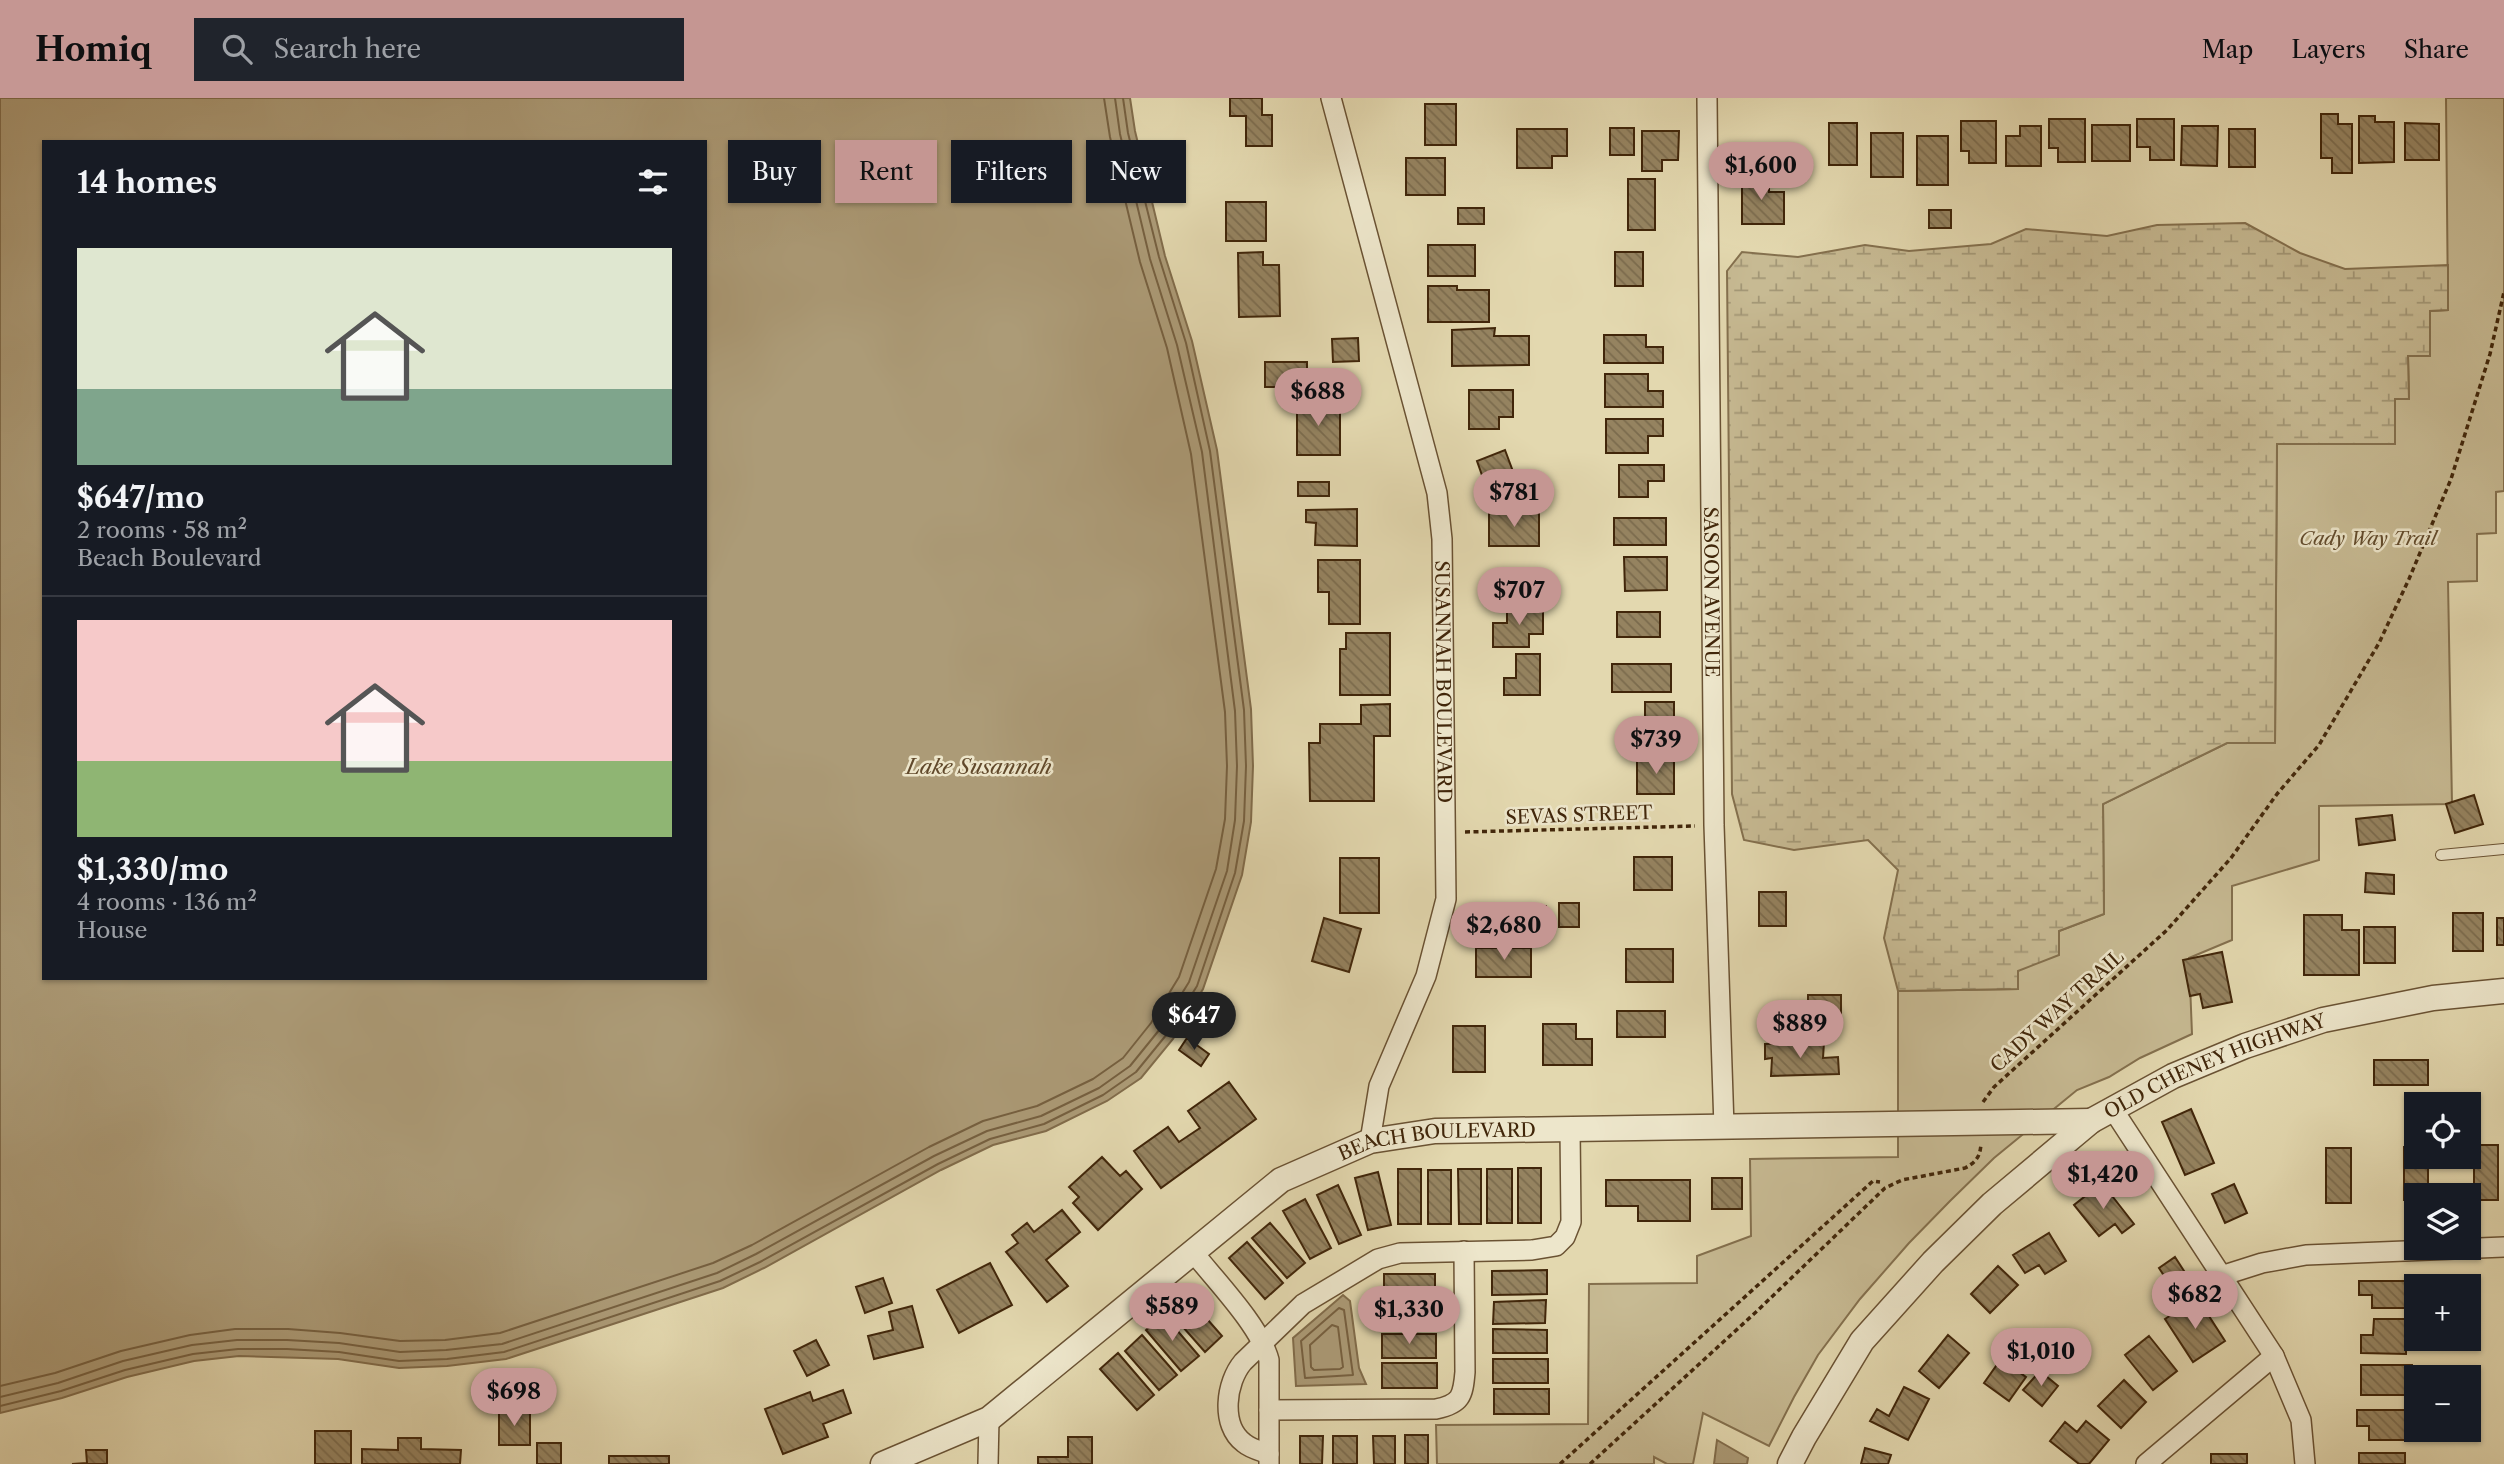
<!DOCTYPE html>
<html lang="en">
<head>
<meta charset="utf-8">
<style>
	:root { --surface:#171b24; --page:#20242c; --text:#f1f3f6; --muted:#9ea1a6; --line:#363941; --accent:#c59692 }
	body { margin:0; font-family:"Libre Caslon Text",serif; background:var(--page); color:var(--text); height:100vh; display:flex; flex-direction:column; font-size:26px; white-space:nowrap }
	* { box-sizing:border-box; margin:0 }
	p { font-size:23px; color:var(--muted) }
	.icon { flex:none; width:38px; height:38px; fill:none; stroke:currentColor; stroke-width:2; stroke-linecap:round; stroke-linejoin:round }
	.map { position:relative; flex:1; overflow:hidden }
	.side { position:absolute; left:42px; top:42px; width:665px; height:840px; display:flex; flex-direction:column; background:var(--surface); border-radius:0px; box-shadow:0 2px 5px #0004 }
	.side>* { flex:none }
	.hud { position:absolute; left:728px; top:42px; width:665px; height:63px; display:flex; gap:14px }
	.buttons { position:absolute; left:2404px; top:994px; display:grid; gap:14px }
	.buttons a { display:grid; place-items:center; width:77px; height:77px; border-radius:0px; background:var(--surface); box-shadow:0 2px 5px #0004; font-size:35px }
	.price { position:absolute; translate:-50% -60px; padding:0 16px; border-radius:24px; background:var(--accent); color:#111; font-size:23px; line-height:46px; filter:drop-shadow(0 2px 4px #0008) }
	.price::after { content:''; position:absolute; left:50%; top:42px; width:21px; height:16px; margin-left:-10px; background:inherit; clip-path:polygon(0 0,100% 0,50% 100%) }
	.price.active { background:#222; color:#fff }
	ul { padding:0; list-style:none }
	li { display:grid; align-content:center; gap:14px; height:371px; padding:0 35px }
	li+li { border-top:2px solid var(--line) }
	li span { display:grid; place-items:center; height:217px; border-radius:0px; color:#555 }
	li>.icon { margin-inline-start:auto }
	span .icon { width:126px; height:126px; fill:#fffc; stroke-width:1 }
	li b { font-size:30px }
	h2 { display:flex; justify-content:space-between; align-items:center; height:84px; padding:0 35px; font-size:30px }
	.tag { padding:0 24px; border-radius:0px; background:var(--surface); box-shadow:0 2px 5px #0004; font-size:24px; line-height:63px }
	.tag.active { background:var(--accent); color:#111 }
	header { display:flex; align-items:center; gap:42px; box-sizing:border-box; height:98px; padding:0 35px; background:var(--accent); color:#111 }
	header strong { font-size:33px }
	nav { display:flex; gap:38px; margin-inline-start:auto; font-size:24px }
	.search { width:490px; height:63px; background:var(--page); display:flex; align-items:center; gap:18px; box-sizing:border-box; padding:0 24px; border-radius:0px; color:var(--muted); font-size:26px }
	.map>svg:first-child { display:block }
	.green { fill:#c7ba93; stroke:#84704e; stroke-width:2 }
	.wetland { fill:url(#wetland-marsh); stroke:#84704e; stroke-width:2 }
	.water { fill:#ac9b77; stroke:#816c4b; stroke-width:2; fill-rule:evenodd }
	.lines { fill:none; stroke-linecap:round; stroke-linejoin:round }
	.shore { stroke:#766040; stroke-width:2 }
	.building { fill:url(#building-back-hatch); stroke:#41260a; stroke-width:2 }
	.service-casing { stroke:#6a5233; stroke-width:12 }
	.minor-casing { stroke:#6a5233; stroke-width:22 }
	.tertiary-casing { stroke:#6a5233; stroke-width:27 }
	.path { stroke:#41260a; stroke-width:3.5; stroke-dasharray:5 3.5; stroke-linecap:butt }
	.service { stroke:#ede6cb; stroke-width:10 }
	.minor { stroke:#ede6cb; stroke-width:19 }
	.tertiary { stroke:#ede6cb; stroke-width:24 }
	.labels { text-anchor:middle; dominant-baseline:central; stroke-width:5; stroke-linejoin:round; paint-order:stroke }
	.park-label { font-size:19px; font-style:italic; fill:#624b2c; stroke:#ede6cb }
	.street-label { font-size:19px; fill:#41260a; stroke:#ede6cb }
	.water-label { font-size:21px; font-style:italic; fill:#61492b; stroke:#ede6cb }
</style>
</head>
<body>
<header>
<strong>Homiq</strong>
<div class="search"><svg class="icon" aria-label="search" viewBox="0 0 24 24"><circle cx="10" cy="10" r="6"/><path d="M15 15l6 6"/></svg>Search here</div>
<nav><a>Map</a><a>Layers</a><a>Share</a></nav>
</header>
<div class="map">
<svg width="2504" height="1366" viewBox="0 0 2504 1366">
	<defs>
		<pattern id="wetland-marsh" width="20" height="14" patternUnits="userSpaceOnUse" patternTransform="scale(1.75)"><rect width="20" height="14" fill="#c7ba93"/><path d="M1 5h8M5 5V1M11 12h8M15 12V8" fill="none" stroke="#a39776"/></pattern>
		<pattern id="building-back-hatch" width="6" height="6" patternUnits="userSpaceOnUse" patternTransform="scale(1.75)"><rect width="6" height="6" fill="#958360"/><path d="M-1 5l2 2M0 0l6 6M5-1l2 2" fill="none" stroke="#7b6b4d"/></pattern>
	</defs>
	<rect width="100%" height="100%" fill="#e3d8af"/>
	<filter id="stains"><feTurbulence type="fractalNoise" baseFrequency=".00286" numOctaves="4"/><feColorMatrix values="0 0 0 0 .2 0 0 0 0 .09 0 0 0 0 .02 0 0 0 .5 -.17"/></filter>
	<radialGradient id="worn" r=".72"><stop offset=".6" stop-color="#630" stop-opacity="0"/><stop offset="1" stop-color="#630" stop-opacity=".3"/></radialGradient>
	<path class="green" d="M2446,0H2504V393L2496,394V435L2477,436V483L2448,484L2452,706L2319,708V762L2232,788V842L2189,860L2192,936L2140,960L2109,979L2077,992L1994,1060L1950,1103L1909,1145L1860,1201L1818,1257L1794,1299L1769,1348L1703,1315L1693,1366H1667L1654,1359V1366H1437L1436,1327L1588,1326L1589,1186L1697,1185V1158L1751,1138L1750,1061L1898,1059V893L2018,891V873L2059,833L2104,816L2103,706L2227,645H2275L2277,346L2395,301H2409L2408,258L2430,213L2448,212Z"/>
	<path class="wetland" d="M2245,125L2300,155L2345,171L2448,167V212L2430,213V258H2408L2409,301H2395V346H2277L2275,645H2227L2103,706L2104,816L2059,833V857L2018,873V891L1898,893L1884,840L1898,772L1868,742L1794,752L1744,742L1732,696L1727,173L1742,154L1798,159L1865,147L1909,153L1991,146L2026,131L2107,138L2157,127Z"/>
	<path class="water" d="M0,0H1130L1135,33L1165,158L1192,243L1217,352L1251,611L1253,668L1251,724L1242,777L1203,891L1173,941L1141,980L1107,1003L1046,1033L993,1047L941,1072L764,1170L723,1190L506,1261L447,1268L399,1270L338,1261L239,1258L194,1263L127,1279L62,1300L0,1315ZM44,44H705V880H44Z
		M1343,1197L1350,1203L1359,1270L1366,1286L1296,1288L1293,1240Z
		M1717,1342L1748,1360L1747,1366H1714Z"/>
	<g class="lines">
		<path class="shore" d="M1339,1210L1344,1212L1353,1277L1305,1280L1301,1243Z
			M1332,1227L1338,1229L1343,1269L1340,1271L1314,1272L1311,1269L1310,1247Z
			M0,1288L55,1275L121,1253L190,1237L235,1231H288L340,1235L400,1243L445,1242L500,1235L713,1165L752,1147L929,1049L983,1023L1037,1008L1093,981L1123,960L1151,925L1179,879L1216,771L1225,721L1227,668L1225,614L1191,356L1167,250L1140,164L1110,39L1104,0
			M0,1299L58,1285L123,1263L192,1247L237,1242H287L339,1245L400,1254L446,1252L502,1246L717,1175L756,1156L934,1058L987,1033L1041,1018L1099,990L1130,968L1160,931L1189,884L1227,773L1235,722L1237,668L1235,613L1202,354L1177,247L1150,161L1120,36L1115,0
			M0,1308L61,1293L125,1272L193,1256L238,1251H287L339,1254L399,1263L447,1261L504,1254L720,1183L760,1164L938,1066L990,1041L1044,1026L1103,997L1136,974L1167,936L1197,888L1235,775L1244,723L1246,668L1244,612L1210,353L1186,245L1159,159L1128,35L1123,0"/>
	</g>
	<path class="building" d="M1230,0H1262V17H1272V48H1246V18H1230Z
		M1425,6H1456V47H1425Z
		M2321,16H2338V26H2352V75H2332V60H2321Z
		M2359,18H2375V24H2394V64L2359,65Z
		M2049,21H2085V64H2058V50H2049Z
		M2137,21H2174V62H2150V49H2137Z
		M1961,23H1996V65H1969V53H1961Z
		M1829,25H1857V67H1829Z
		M2405,25L2439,26V62H2405Z
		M2092,27H2130V63H2092Z
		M2020,28H2041V68H2006V38H2020Z
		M2182,28H2218L2217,68L2181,67Z
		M1610,30H1634V57H1610Z
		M1517,31H1567V58H1552V70H1517Z
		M2229,31H2255V69H2229Z
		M1642,33H1679L1678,62H1662V73H1642Z
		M1871,35H1903V79H1871Z
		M1917,38H1948V87H1917Z
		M1406,60H1445V97H1406Z
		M1742,78H1769V94H1784V126H1742Z
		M1628,81H1655V132H1628Z
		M1226,104H1266V143H1226Z
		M1458,110H1484V126H1458Z
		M1929,112H1951V130H1929Z
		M1428,147H1475V178H1428Z
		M1263,154V167H1279L1280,218L1239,219L1238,155Z
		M1615,154H1643V188H1615Z
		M1428,188H1457V192H1489V224H1428Z
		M1495,230L1494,238H1529V267L1452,268V232Z
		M1604,237H1646V249H1663V265H1604Z
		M1358,240L1359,263L1333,264L1332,241Z
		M1265,264H1307V289H1265Z
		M1605,276H1648V293H1663V309H1605Z
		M1469,292H1513V319H1499V331H1469Z
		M1297,303H1340V357H1297Z
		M1606,321H1663V338H1648V355H1606Z
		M1505,352L1518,387L1489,397L1477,363Z
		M1619,367H1664V383H1648V399H1619Z
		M1298,384H1329V398H1298Z
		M1357,411V448L1315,447L1316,425L1306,424V412Z
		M1489,415H1539V448H1489Z
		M1614,420H1666V447H1614Z
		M1624,459H1667V492L1625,493Z
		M1318,462H1360V526H1329V494H1318Z
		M1507,508H1543V536H1529V549H1493V525H1507Z
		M1617,514H1660V539H1617Z
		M1346,535H1390V597H1340V551H1346Z
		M1516,556H1540V597H1504V580H1516Z
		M1612,566H1671V594H1612Z
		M1645,604H1674V649H1645Z
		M1390,606V638H1374V703H1310L1309,645H1320V626H1361V607Z
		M1637,661H1674V696H1637Z
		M2474,697L2483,726L2455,735L2446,706Z
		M2392,717L2395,742L2359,747L2356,721Z
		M1634,759H1672V792H1634Z
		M1340,760H1379V815H1340Z
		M2366,775L2394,777V796L2365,794Z
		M1759,794H1786V828H1759Z
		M1559,805H1579V829H1559Z
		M1487,808H1546V830H1487Z
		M2453,815H2483V853H2453Z
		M2304,817H2342V832H2359V877H2304Z
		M1324,820L1361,831L1349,874L1312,863Z
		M2497,820H2504V847H2497Z
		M2364,829H2395V865H2364Z
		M1476,850H1531V879H1476Z
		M1626,851H1673V884H1626Z
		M2222,854L2232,904L2203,910L2200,896L2190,898L2183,862Z
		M1808,897H1841V921H1808Z
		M1617,913H1665V939H1617Z
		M1543,926H1576V941H1592V967H1543Z
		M1453,928H1485V974H1453Z
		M1187,940L1209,956L1201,968L1179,952Z
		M1824,944L1823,960L1838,959L1839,976L1771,978L1772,960L1765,961V946Z
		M2374,962H2428V987H2374Z
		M1229,984L1256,1021L1161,1090L1134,1053L1168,1029L1179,1044L1200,1030L1188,1013Z
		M2191,1011L2214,1065L2185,1077L2162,1024Z
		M2474,1047H2498V1102H2474Z
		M2404,1049H2417V1059H2428V1097H2417V1102H2404Z
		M2326,1050H2351V1105H2326Z
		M1102,1059L1120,1078L1126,1073L1142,1091L1098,1132L1073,1105L1079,1099L1069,1089Z
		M1518,1070H1541V1125H1518Z
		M1398,1071H1421V1126H1398Z
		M1458,1071H1481V1126H1459Z
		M1487,1071H1512V1125H1487Z
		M1428,1072H1451V1126H1428Z
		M1378,1074L1391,1127L1368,1132L1355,1080Z
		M1712,1080H1742V1111H1712Z
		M1606,1082H1690V1123H1638V1108H1606Z
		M2102,1085L2134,1126L2122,1135L2115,1126L2099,1138L2074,1107Z
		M2234,1086L2247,1115L2225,1125L2212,1096Z
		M1338,1087L1361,1137L1339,1146L1317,1097Z
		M1305,1101L1331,1150L1310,1161L1283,1113Z
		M1062,1112L1080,1134L1046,1162L1068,1188L1047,1204L1006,1154L1018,1145L1012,1137L1027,1125L1034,1134Z
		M1270,1125L1305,1165L1287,1180L1252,1140Z
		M2049,1135L2066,1163L2045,1176L2039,1167L2025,1175L2013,1157Z
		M1247,1144L1283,1185L1265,1201L1229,1160Z
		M2175,1159L2186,1176L2170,1187L2159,1170Z
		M990,1165L1012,1207L959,1235L937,1192Z
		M1998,1168L2018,1187L1990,1215L1971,1196Z
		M1547,1172V1196L1492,1197V1173Z
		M1384,1176H1435V1200H1384Z
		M883,1180L892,1205L865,1215L856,1189Z
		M2359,1183H2424V1188H2417V1210H2372V1197H2359Z
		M1186,1197L1222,1238L1205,1254L1168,1212Z
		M1546,1202L1545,1225L1493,1226L1494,1204Z
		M2191,1204L2199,1216L2205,1212L2225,1243L2193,1264L2165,1221Z
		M1382,1206H1436V1230H1382Z
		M912,1208L923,1249L874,1261L868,1238L893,1232L889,1214Z
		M1164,1217L1199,1258L1181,1273L1146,1232Z
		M2374,1221H2406V1256L2361,1255V1237H2373Z
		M1493,1231L1547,1232V1255H1493Z
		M1382,1236H1436V1260H1382Z
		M1142,1237L1177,1277L1159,1292L1125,1253Z
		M1948,1237L1969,1255L1939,1290L1919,1273Z
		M2149,1238L2177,1273L2153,1292L2125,1257Z
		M816,1242L829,1267L807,1278L794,1253Z
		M1118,1255L1154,1297L1137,1312L1100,1271Z
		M1493,1261H1548V1285H1493Z
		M2001,1261L2026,1279L2009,1303L1984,1285Z
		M1382,1265H1437V1290H1382Z
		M2361,1267H2412V1297H2361Z
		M2040,1273L2058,1288L2042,1308L2023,1292Z
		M2124,1282L2146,1304L2121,1330L2098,1308Z
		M1904,1289L1929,1301L1908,1342L1870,1323L1877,1311L1889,1318Z
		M1494,1291H1549V1316H1494Z
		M843,1292L851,1315L823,1326L828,1339L783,1356L765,1311L810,1294L813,1303Z
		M499,1312H530V1347H499Z
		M2357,1312H2412V1342H2369V1328H2357Z
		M2086,1323L2109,1342L2089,1366H2079L2050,1343L2065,1324L2077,1334Z
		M315,1333H351V1366H315Z
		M1405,1337H1428V1366H1405Z
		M1300,1338H1323L1322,1366H1300Z
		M1333,1338H1357V1366H1333Z
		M1373,1338H1395V1366H1374Z
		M1068,1339H1092V1366H1038V1359H1068Z
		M398,1340H421V1351L461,1352L460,1366H362V1351L398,1352Z
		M537,1345H561V1366H537Z
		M1865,1350L1891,1357L1888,1366H1861Z
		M86,1352H107V1366H72L87,1365Z
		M2359,1355H2405V1366H2359Z
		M2211,1356H2247V1366H2211Z
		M609,1358H669V1366H609Z"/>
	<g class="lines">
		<g class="service-casing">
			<path id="service" d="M2441,757L2504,751"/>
		</g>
		<g class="minor-casing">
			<g id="minor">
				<path id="s1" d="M1331,0L1437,395L1442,441L1446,801L1426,878L1379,988L1370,1043"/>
				<path id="s2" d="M1707,0L1714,727L1724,1029"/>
				<path d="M2112,1010L2274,1258L2301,1322L2305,1366"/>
				<path d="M1193,1154C1216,1183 1260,1228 1269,1262V1366"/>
				<path d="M2221,1178L2262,1165L2306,1157L2504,1149"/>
				<path d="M1269,1312L1436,1311C1461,1306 1463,1298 1465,1274L1464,1153"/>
				<path d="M1269,1356C1261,1353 1251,1351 1244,1345C1220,1327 1226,1284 1243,1264L1303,1206L1378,1161L1400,1155L1532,1152L1556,1148L1565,1139L1571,1124L1570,1031"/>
				<path d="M988,1366L989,1321"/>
				<path d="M2146,1366L2274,1258"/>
			</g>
		</g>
		<g class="tertiary-casing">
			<g id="tertiary">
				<path id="s3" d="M883,1366L989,1321L1281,1082L1370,1043L1435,1033L2091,1023"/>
				<path id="s4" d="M1790,1366L1804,1339L1862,1243L1933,1164L1992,1106L2091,1023L2173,978L2245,948L2323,922L2433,900L2504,893"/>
			</g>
		</g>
		<path class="path" d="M1465,734L1695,728
			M1983,1004L1994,989L2167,832L2231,760L2277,696L2319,647L2379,545L2409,481L2451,381L2490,256L2504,194
			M1560,1366L1873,1083L1880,1084
			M1590,1366L1756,1214L1885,1090L1902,1082L1965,1070C1976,1064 1980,1059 1981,1046"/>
		<use href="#service" class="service"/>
		<use href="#minor" class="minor"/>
		<use href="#tertiary" class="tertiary"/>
	</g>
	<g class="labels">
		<g class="park-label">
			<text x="2368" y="440">Cady Way Trail</text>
		</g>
		<g class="street-label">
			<text stroke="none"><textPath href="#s2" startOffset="494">SASOON AVENUE</textPath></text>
			<text stroke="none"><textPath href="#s1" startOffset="598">SUSANNAH BOULEVARD</textPath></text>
			<text transform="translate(1579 717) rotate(-2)">SEVAS STREET</text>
			<text transform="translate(2057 913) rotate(-42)">CADY WAY TRAIL</text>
			<text stroke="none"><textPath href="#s4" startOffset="597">OLD CHENEY HIGHWAY</textPath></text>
			<text stroke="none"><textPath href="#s3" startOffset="656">BEACH BOULEVARD</textPath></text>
		</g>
		<g class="water-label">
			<text x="979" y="668">Lake Susannah</text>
		</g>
	</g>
	<rect width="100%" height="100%" filter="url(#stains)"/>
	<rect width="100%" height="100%" fill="url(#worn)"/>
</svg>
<div class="buttons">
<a><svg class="icon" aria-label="locate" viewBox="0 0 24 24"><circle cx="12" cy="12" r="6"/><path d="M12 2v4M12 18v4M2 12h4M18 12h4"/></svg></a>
<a><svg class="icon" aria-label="layers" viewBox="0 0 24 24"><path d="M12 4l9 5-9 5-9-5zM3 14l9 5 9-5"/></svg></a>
<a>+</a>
<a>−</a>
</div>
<b class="price" style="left:1761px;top:104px">$1,600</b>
<b class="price" style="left:1318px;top:330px">$688</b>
<b class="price" style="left:1514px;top:431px">$781</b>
<b class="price" style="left:1519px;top:529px">$707</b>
<b class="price" style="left:1656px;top:678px">$739</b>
<b class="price" style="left:1504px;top:864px">$2,680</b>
<b class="price active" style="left:1194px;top:954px">$647</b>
<b class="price" style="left:1800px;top:962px">$889</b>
<b class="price" style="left:2103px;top:1113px">$1,420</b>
<b class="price" style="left:2195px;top:1233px">$682</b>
<b class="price" style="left:1172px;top:1245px">$589</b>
<b class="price" style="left:1409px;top:1248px">$1,330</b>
<b class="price" style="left:2041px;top:1290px">$1,010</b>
<b class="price" style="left:514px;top:1330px">$698</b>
<div class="hud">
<a class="tag">Buy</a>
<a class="tag active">Rent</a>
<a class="tag">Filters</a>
<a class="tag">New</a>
</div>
<section class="side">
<h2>14 homes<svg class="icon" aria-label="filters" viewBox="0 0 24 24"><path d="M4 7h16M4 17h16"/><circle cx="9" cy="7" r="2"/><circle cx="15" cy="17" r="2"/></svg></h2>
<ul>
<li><span style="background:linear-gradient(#dfe7d0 65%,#7fa58c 0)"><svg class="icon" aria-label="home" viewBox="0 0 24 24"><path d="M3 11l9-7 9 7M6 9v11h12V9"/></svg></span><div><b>$647/mo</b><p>2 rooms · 58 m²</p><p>Beach Boulevard</p></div></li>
<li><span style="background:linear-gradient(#f6c9c9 65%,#8fb573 0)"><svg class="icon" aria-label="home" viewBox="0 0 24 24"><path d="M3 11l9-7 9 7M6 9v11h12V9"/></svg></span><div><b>$1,330/mo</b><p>4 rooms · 136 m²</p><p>House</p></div></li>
</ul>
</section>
</div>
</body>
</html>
